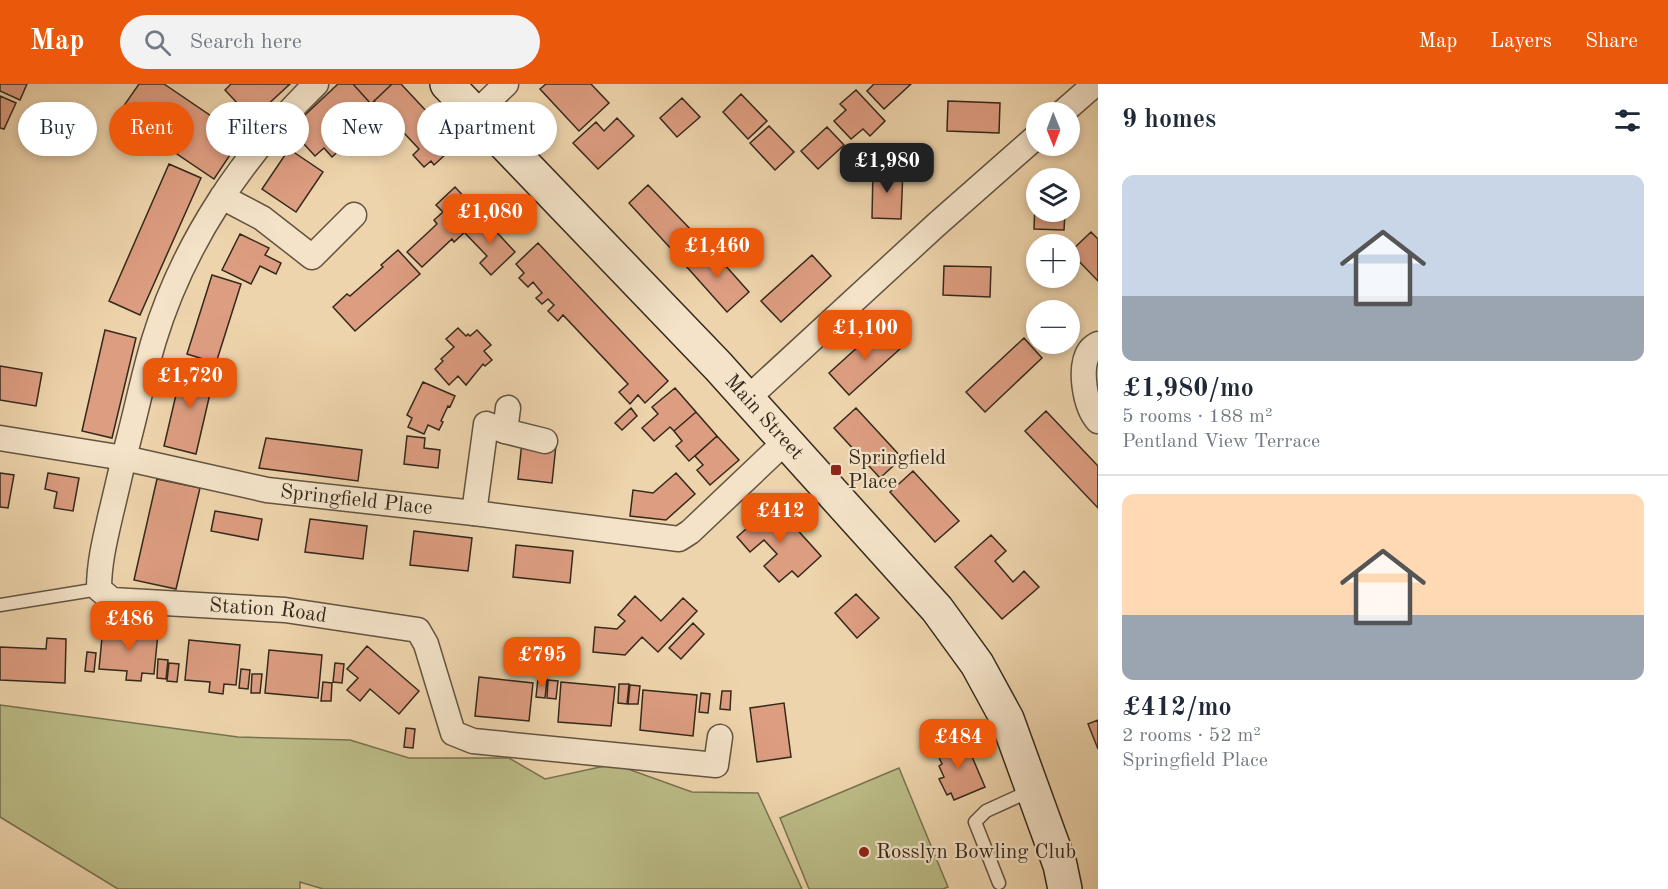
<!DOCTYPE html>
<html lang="en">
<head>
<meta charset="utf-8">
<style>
	:root { --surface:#fff; --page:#f2f2f3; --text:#1f2937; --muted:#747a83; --line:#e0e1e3; --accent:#ea580c }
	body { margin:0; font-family:"Old Standard TT",serif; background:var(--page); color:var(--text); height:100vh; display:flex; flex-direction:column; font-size:22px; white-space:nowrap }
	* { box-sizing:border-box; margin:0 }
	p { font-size:20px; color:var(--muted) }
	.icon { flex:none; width:33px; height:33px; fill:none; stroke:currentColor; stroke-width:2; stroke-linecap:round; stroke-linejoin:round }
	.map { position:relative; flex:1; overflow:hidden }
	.drawer { display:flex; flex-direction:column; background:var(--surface); width:570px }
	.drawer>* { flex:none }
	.guide { position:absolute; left:18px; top:18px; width:570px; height:54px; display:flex; gap:12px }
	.needle { width:39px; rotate:179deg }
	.fabs { position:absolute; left:1026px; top:18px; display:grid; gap:12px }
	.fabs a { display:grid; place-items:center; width:54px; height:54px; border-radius:50%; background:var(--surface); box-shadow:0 3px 9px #0003; font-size:30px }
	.price { position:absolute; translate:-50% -51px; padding:0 14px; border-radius:12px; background:var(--accent); color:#fff; font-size:20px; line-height:39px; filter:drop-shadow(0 2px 3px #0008) }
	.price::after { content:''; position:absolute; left:50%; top:36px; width:18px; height:14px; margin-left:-9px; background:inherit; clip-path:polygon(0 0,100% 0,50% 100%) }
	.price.current { background:#222; color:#fff }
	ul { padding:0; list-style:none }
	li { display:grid; align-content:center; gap:12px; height:318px; padding:0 24px }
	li+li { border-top:2px solid var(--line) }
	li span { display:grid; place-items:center; height:186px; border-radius:12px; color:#555 }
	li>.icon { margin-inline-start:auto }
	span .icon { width:108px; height:108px; fill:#fffc; stroke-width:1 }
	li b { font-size:26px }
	h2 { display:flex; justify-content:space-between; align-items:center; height:72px; padding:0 24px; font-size:26px }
	.pill { padding:0 21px; border-radius:27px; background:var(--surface); box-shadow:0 3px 9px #0003; font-size:21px; line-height:54px }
	.pill.current { background:var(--accent); color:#fff }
	header { display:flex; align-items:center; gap:36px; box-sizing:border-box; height:84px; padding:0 30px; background:var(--accent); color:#fff }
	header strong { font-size:28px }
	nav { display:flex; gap:33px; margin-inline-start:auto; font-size:21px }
	.search { width:420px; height:54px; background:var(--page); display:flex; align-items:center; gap:15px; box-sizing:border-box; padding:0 21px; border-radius:33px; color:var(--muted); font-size:22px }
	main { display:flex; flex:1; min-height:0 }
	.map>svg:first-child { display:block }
	.green { fill:#bbbc87; stroke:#787252; stroke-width:1.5 }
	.building { fill:#dd9d81; stroke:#34291c; stroke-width:1.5 }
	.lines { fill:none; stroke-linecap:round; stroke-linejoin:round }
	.service-casing { stroke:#625440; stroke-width:15 }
	.minor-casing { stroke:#625440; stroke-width:27 }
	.secondary-casing { stroke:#34291c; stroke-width:36 }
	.service { stroke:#f4e3c9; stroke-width:12 }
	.minor { stroke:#f4e3c9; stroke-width:24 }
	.secondary { stroke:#f4e3c9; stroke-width:33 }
	.poi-dot { fill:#8f2418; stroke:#f4e3c9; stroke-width:2 }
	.labels { text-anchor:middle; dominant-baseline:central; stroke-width:4.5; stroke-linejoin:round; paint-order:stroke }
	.street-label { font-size:21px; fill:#34291c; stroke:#f4e3c9 }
	.poi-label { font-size:21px; fill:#34291c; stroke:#f4e3c9; text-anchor:start }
</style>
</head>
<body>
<header>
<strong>Map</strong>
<div class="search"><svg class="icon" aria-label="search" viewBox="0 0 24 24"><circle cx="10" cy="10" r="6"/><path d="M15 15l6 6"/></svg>Search here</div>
<nav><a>Map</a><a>Layers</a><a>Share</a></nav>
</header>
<main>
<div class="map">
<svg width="1098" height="805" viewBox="0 0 1098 805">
	<rect width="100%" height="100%" fill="#eed4ac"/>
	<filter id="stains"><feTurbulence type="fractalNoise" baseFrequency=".00333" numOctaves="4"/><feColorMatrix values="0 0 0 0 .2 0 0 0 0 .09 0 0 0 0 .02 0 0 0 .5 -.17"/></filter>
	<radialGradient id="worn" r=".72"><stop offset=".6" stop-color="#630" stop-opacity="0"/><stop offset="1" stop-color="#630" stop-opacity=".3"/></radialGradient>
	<path class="green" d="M0,621L238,653L350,656L409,674H509L545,695L614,680L692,708L758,709L802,805H323L300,798V805H118L0,733Z
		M899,684L948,803L943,805H809L780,734Z"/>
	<path class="building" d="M0,0H27L20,16L0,7Z
		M139,0H164L242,53L214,95L177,70L182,63L123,23Z
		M231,0H290L252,35L225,6Z
		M338,0H353L371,20L364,26L373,35L355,52L346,43L336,52L345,61L332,73L324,64L315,72L290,45Z
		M353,0H392L371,20Z
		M392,0H401L457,60L434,81L431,77L424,83L413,71L419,65L374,17Z
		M546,0H591L609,19L579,47L540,5Z
		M874,0H911L884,25L867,7Z
		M856,6L885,37L870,52L863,45L851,55L834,37L846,26L840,20Z
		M741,10L767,37L748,55L723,28Z
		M0,12L16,19L4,45L0,44Z
		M682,14L700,33L677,53L660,34Z
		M948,17L1000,19L999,49L947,47Z
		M617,34L634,52L598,85L573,59L596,38L604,47Z
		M769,42L794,68L775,86L750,59Z
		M827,43L844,61L818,85L801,67Z
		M289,65L323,88L296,128L262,105Z
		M169,80L201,94L140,231L109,217Z
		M873,85L903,86L901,135L872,134Z
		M1036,94H1051H1036V128H1065L1064,146L1034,145Z
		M648,101L693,148L673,167L629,119Z
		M455,103L482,132L454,158L452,155L422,183L407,168L437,140L434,136L443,128L436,121Z
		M482,132L515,168L491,191L480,179L487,172L464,148Z
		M1091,148L1098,155V197L1070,168Z
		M240,150L269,164L265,171L281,179L276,190L260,182L251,200L222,186Z
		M538,159L668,297L645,319L638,311L630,320L619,308L628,300L563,231L558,237L548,227L554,221L548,215L542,220L536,214L542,209L533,198L528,203L519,194L524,189L516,180Z
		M708,162L749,208L727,228L686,182Z
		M398,166L420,190L355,247L333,223L347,210L350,212L383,183L381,181Z
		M812,171L831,192L781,238L761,217Z
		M944,182L991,183L990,213L943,211Z
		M212,191L241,200L216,279L187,270Z
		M881,242L901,264L849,311L829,289Z
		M458,244L466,252L468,250L470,252L477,246L491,261L484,267L492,276L485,282L483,280L466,301L458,292L449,301L435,285L443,277L441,275L454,263L446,255Z
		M105,246L136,254L112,354L82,347Z
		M1024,254L1042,274L985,328L966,308Z
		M183,281L215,288L196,370L164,362Z
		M0,282L42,289L36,322L0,316Z
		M423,298L455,312L450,323L448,322L441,337L443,338L439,346L428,341L424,350L408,343L412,334L407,331Z
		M675,304L696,328L674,347L670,343L654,357L642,344L658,330L652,323Z
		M631,324L637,332L622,346L615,339Z
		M856,324L902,374L880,394L834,344Z
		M1046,327L1098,382V424L1025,347Z
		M696,328L717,352L689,377L676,362L682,357L674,347Z
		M407,352L425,354L424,364L440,366L438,384L404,380Z
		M717,352L739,376L710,401L697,386L703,381L695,372Z
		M266,354L362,366L358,397L259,384Z
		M522,358L556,361L552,399L518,395Z
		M913,387L959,437L935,458L890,408Z
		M0,389L14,391L8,424L0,423Z
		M48,389L79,394L73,427L54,424L57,408L45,405Z
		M676,389L695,410L666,436L630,432L633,406L653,409Z
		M157,395L200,404L176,505L134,496Z
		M774,420L821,472L798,493L792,487L779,498L764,482L777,470L764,456L750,468L737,453Z
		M215,427L262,435L258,456L211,447Z
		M310,435L367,442L363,475L305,468Z
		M414,447L472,454L468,487L410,481Z
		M991,451L1006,467L995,477L1013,498L1024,487L1039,503L1002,535L955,483Z
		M516,461L573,467L570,499L513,493Z
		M856,510L879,534L857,554L835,529Z
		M635,512L661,537L683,514L697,527L658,568L642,553L625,571L593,568L595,543L617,545L625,537L618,531Z
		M693,539L704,550L681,575L669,564Z
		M103,543L158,549L154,590L142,589L141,597L126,596L127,587L99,585Z
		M47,554L66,555L65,599L0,596V563L46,565Z
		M189,556L240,561L236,601L224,600L223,610L209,608L210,598L185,596Z
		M367,562L419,607L399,630L370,605L360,617L347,606L358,594L347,585Z
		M269,566L322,571L318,614L265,609Z
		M87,568L96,569L94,588L85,587Z
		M158,575L168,576L166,595L157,594Z
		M169,579L179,580L177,598L167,597Z
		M335,579L344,580L342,599L333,598Z
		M241,585L250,586L248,605L239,604Z
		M252,590H262L260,609H251Z
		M479,593L533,599L529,637L475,632Z
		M538,594L547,595L545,614L536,613Z
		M548,596L558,597L556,615L547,614Z
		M323,598L332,599L331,617H321Z
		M561,598L615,603L611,642L558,638Z
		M619,600H629L627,620L618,619Z
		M630,601L640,602L638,620H628Z
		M643,606L697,611L693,652L640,646Z
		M722,607H731L730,626L720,625Z
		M701,609L710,610L708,629L699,628Z
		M784,619L791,673L757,678L750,624Z
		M1098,636V665L1088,640Z
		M406,644L415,645L413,664L404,663Z
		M960,654L967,670L970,668L985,703L954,716L951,709L947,711L939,695L944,693L939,682L942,680L935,665Z"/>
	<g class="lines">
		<g class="service-casing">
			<path id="service" d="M0,521L99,505
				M999,799L975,738L986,727L1032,706"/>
		</g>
		<g class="minor-casing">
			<g id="minor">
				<path id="s1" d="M316,0C243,71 184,158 154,256C144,289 137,324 128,358C122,381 117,405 111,429C105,455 99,479 99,505L112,516L285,526L418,546L426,560L453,649L473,657L716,681L720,653"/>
				<path d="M1063,28L1095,0"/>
				<path d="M476,29L506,0"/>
				<path d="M222,113L262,134L312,173L354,131"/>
				<path d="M1098,260C1097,260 1090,265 1090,266C1078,283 1085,323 1098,337"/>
				<path d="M747,315L936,141L1036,53"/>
				<path d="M505,347L508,324"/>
				<path id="s2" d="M0,354L124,374L267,406L474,429L679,455L690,448L786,357"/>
				<path d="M474,429L486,340L505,347L545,357"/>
			</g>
		</g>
		<g class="secondary-casing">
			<g id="secondary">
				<path id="s3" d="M447,0L718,282L937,525L977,580L1007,635L1060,781L1065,805"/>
			</g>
		</g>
		<use href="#service" class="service"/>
		<use href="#minor" class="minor"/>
		<use href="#secondary" class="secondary"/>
	</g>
	<g class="poi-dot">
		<rect x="830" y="380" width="12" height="12" rx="3"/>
		<circle cx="864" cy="768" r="6"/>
	</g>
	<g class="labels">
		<g class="street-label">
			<text stroke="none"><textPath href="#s3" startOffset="460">Main Street</textPath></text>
			<text stroke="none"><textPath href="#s2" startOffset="362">Springfield Place</textPath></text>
			<text stroke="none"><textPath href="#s1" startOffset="735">Station Road</textPath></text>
		</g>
		<g class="poi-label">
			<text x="848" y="374">Springfield<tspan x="848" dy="24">Place</tspan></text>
			<text x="876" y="768">Rosslyn Bowling Club</text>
		</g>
	</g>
	<rect width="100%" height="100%" filter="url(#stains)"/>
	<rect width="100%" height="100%" fill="url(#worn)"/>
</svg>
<div class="fabs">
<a><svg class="needle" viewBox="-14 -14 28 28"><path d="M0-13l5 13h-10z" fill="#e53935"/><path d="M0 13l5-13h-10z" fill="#747a83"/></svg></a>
<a><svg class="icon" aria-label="layers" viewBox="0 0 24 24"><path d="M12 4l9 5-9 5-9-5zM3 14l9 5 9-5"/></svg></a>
<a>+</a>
<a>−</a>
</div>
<b class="price current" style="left:887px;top:110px">£1,980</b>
<b class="price" style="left:490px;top:161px">£1,080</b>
<b class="price" style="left:717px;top:195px">£1,460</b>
<b class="price" style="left:865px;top:277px">£1,100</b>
<b class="price" style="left:190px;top:325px">£1,720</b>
<b class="price" style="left:780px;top:460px">£412</b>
<b class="price" style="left:129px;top:568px">£486</b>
<b class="price" style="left:542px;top:604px">£795</b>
<b class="price" style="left:958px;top:686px">£484</b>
<div class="guide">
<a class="pill">Buy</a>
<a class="pill current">Rent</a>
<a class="pill">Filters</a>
<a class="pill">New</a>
<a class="pill">Apartment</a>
</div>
</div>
<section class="drawer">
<h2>9 homes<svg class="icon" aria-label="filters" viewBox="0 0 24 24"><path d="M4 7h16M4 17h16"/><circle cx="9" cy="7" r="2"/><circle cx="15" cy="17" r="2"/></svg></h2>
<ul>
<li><span style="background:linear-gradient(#c9d6e8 65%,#9aa5b1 0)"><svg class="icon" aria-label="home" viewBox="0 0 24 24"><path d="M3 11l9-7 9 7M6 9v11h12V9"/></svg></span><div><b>£1,980/mo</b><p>5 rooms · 188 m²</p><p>Pentland View Terrace</p></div></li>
<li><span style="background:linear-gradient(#ffd9b3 65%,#9aa5b1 0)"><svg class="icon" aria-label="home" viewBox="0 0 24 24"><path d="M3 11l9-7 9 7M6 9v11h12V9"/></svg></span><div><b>£412/mo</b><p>2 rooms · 52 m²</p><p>Springfield Place</p></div></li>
</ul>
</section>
</main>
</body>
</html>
